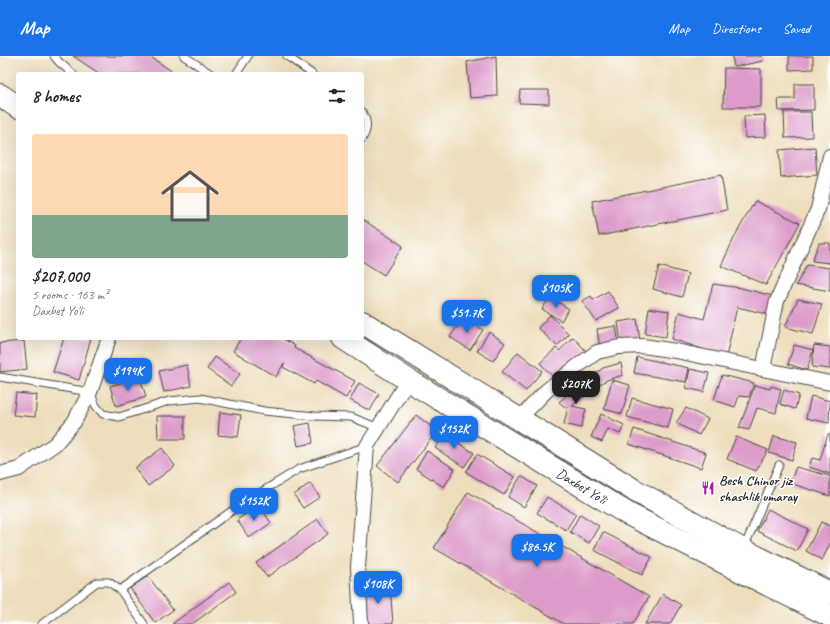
<!DOCTYPE html>
<html lang="en">
<head>
<meta charset="utf-8">
<style>
	:root { --surface:#fff; --page:#f6f6f6; --text:#222; --muted:#767676; --accent:#1a73e8 }
	body { margin:0; font-family:Caveat,sans-serif; background:var(--page); color:var(--text); height:100vh; display:flex; flex-direction:column; font-size:15px; white-space:nowrap }
	* { box-sizing:border-box; margin:0 }
	p { font-size:13px; color:var(--muted) }
	.icon { flex:none; width:22px; height:22px; fill:none; stroke:currentColor; stroke-width:2; stroke-linecap:round; stroke-linejoin:round }
	.map { position:relative; flex:1; overflow:hidden }
	.drawer { position:absolute; left:16px; top:16px; width:348px; height:268px; display:flex; flex-direction:column; background:var(--surface); border-radius:4px; box-shadow:0 4px 16px #0002 }
	.drawer>* { flex:none }
	.price { position:absolute; translate:-50% -34px; padding:0 9px; border-radius:8px; background:var(--accent); color:#fff; font-size:13px; line-height:26px; filter:drop-shadow(0 1px 2px #0008) }
	.price::after { content:''; position:absolute; left:50%; top:24px; width:12px; height:9px; margin-left:-6px; background:inherit; clip-path:polygon(0 0,100% 0,50% 100%) }
	.price.on { background:#222; color:#fff }
	ul { padding:0; list-style:none }
	li { display:grid; align-content:center; gap:8px; height:212px; padding:0 16px }
	li span { display:grid; place-items:center; height:124px; border-radius:4px; color:#555 }
	li>.icon { margin-inline-start:auto }
	span .icon { width:72px; height:72px; fill:#fffc; stroke-width:1 }
	li b { font-size:17px }
	h2 { display:flex; justify-content:space-between; align-items:center; height:48px; padding:0 16px; font-size:17px }
	header { display:flex; align-items:center; gap:24px; box-sizing:border-box; height:56px; padding:0 20px; background:var(--accent); color:#fff }
	header strong { font-size:19px }
	nav { display:flex; gap:22px; margin-inline-start:auto; font-size:14px }
	.map>svg:first-child { display:block }
	.building { fill:#dd9cca }
	.lines { fill:none; stroke-linecap:round; stroke-linejoin:round }
	.lane-casing { stroke:#484641; stroke-width:9 }
	.street-casing { stroke:#484641; stroke-width:16 }
	.primary-casing { stroke:#484641; stroke-width:24 }
	.lane { stroke:#fff; stroke-width:7 }
	.street { stroke:#fff; stroke-width:14 }
	.primary { stroke:#fff; stroke-width:22 }
	.labels { text-anchor:middle; dominant-baseline:central; stroke-width:3; stroke-linejoin:round; paint-order:stroke }
	.poi-label { font-size:14px; font-weight:bold; fill:#2b2b2b; stroke:#fff; text-anchor:start }
	.street-label { font-size:14px; fill:#2b2b2b; stroke:#fff }
</style>
</head>
<body>
<header>
<strong>Map</strong>
<nav><a>Map</a><a>Directions</a><a>Saved</a></nav>
</header>
<div class="map">
<svg width="830" height="568" viewBox="0 0 830 568">
	<rect width="100%" height="100%" fill="#fff"/>
	<filter id="ink" filterUnits="userSpaceOnUse"><feTurbulence type="fractalNoise" baseFrequency=".025" numOctaves="2"/><feDisplacementMap in="SourceGraphic" scale="8" xChannelSelector="R" yChannelSelector="G"/><feConvolveMatrix kernelMatrix="1 2 1 2 8 2 1 2 1" color-interpolation-filters="sRGB"/></filter>
	<filter id="wash" filterUnits="userSpaceOnUse"><feTurbulence type="fractalNoise" baseFrequency=".012" numOctaves="4" result="noise"/><feDisplacementMap in="SourceGraphic" scale="16" xChannelSelector="R" yChannelSelector="G"/><feGaussianBlur stdDeviation="0.9" result="paint"/><feColorMatrix in="noise" values="0 0 0 0 0 0 0 0 0 0 0 0 0 0 0 0 0 1.4 0 .05"/><feComposite in="paint" operator="in"/></filter>
	<g filter="url(#wash)">
		<rect width="100%" height="100%" fill="#eedebd"/>
		<g id="blocks">
			<path class="building" d="M73,0H149L176,18H100Z
				M496,0L497,40L470,42L467,6Z
				M732,0H762L763,5L734,11Z
				M789,0H813V13L789,14Z
				M724,12L761,13V51H723Z
				M795,28H814V54L779,55L778,43H795Z
				M520,34H549V48L519,47Z
				M784,56H811L812,81L785,82Z
				M765,59L766,81L745,82L744,60Z
				M815,91L817,119L781,122L779,94Z
				M721,119L727,154L599,180L592,145Z
				M755,145L800,167L766,229L721,210L736,178Z
				M362,163L403,190L384,219L362,205Z
				M819,187H830V207L812,205Z
				M807,209L830,212V235L796,229Z
				M659,210L688,218L682,241L653,233Z
				M713,228L741,232L773,240L767,258L737,251L726,301L672,283L679,256L704,263Z
				M608,235L619,252L596,265L582,245L591,240L593,244Z
				M550,241L569,253L561,265L542,253Z
				M798,243L822,248L813,278L785,271Z
				M649,252L669,255L666,281L645,278Z
				M550,259L569,278L557,290L538,272Z
				M464,261L483,274L470,294L450,281Z
				M637,263L640,285L621,288L618,266Z
				M616,270L619,289L600,292L597,273Z
				M489,276L505,287L493,305L477,295Z
				M573,281L586,295L555,323L540,307L556,292L559,295Z
				M64,282H91L79,324L53,316Z
				M241,282H282L295,290L294,292L355,325L346,342L316,325L314,328L283,311L284,307L276,321L233,295Z
				M24,285L27,313L0,316V287Z
				M794,289L813,294L807,314L788,308Z
				M814,289L830,291V313L812,311Z
				M518,296L542,315L526,335L502,316Z
				M215,301L240,318L231,330L207,313Z
				M637,301L689,312L686,326L634,317Z
				M621,307L623,319L607,324L596,330L589,322L603,312Z
				M187,309L191,330L164,336L159,315Z
				M690,313L709,317L704,336L686,332Z
				M722,319L754,327L749,341L739,340L735,351L714,344Z
				M140,321L146,341L116,350L110,330Z
				M585,324L594,332L572,350L586,353L581,372L564,368L568,351L566,352L559,346Z
				M612,324L630,329L622,358L604,353Z
				M359,327L379,338L370,355L350,344Z
				M755,329L770,333L771,330L781,333L776,357L757,352L749,374L739,372Z
				M784,334L799,339L795,353L780,348Z
				M16,337L37,339L35,361L13,359Z
				M811,340L830,345L829,367L806,362Z
				M632,342L673,353L668,372L627,361Z
				M686,352L708,363L699,379L676,367Z
				M220,356L241,359L238,381L218,379Z
				M601,358L624,369L620,378L608,373L602,386L591,381Z
				M416,359L437,375L398,426L377,410Z
				M157,360H185V383H158Z
				M310,367L313,387L298,390L294,370Z
				M634,373L706,397L701,412L629,388Z
				M445,378L474,397L464,411L435,392Z
				M828,378H830V418L809,411L812,402L820,404Z
				M774,380L797,386L792,404L769,397Z
				M736,381L768,394L756,415L727,403Z
				M162,392L175,410L148,430L135,412Z
				M427,395L455,413L444,431L416,413Z
				M477,398L515,421L504,439L466,416Z
				M796,411L830,420V440L790,427Z
				M521,420L537,430L524,451L508,441Z
				M310,427L320,441L303,452L294,439Z
				M468,436L649,541L633,568H564L434,492Z
				M547,441L576,458L566,474L537,457Z
				M259,449L271,467L249,482L237,464Z
				M768,453L808,473L797,495L757,475Z
				M580,458L599,470L589,487L570,476Z
				M318,463L328,478L267,521L256,507Z
				M821,466L830,470V488L822,504L806,495Z
				M603,476L652,501L642,519L594,494Z
				M148,520L173,554L155,567L130,532Z
				M229,526L236,536L192,568H172Z
				M390,529L393,568H366L363,531Z
				M663,538L681,549L670,568H645Z"/>
		</g>
	</g>
	<g filter="url(#ink)">
		<use href="#blocks" fill-opacity="0" stroke="#484641" stroke-width="1"/>
		<g class="lines">
			<g class="lane-casing">
				<path id="lane" d="M54,0L59,6L73,18
					M184,0L211,18
					M287,0L312,18
					M236,18L248,0
					M362,56C368,65 368,74 362,83
					M0,321L90,336L96,350L103,358L119,361L169,345L200,342L264,355L315,360L351,361L379,372
					M744,492L779,409
					M120,534L144,568
					M42,568L97,526H109L120,534L240,449L299,413L367,390"/>
			</g>
			<g class="street-casing">
				<path id="street" d="M763,313L777,245L818,153L830,100
					M520,362L547,334L579,309L597,296L619,291L643,290L676,295L830,327
					M0,418L19,413L55,388L74,366L90,336L109,282
					M361,568L358,511L367,390L408,324"/>
			</g>
			<g class="primary-casing">
				<g id="primary">
					<path d="M0,39L18,51"/>
					<path d="M362,266L634,434L743,494L830,537"/>
					<path id="s1" d="M343,282L408,324L628,458L830,560"/>
				</g>
			</g>
			<use href="#lane" class="lane"/>
			<use href="#street" class="street"/>
			<use href="#primary" class="primary"/>
		</g>
	</g>
	<defs>
		<g id="restaurant-bare" transform="scale(1.08)"><path d="M-5-6h1v4h1v-4h1v4h1v-4h1v5L-1.5 .5V6h-2V.5L-5-1ZM5-6V6H3V1.5H1.5Q1.5-4 5-6Z" fill="#b5179e" stroke="#fff" stroke-width="2.5" paint-order="stroke"/></g>
	</defs>
	<g fill-rule="evenodd">
		<use href="#restaurant-bare" x="708" y="432"/>
	</g>
	<g class="labels">
		<g class="poi-label">
			<text x="719" y="424">Besh Chinor jiz<tspan x="719" dy="16">shashlik umaray</tspan></text>
		</g>
		<g class="street-label">
			<text stroke="none"><textPath href="#s1" startOffset="281">Daxbet Yo'li</textPath></text>
		</g>
	</g>
</svg>
<b class="price" style="left:556px;top:253px">$105K</b>
<b class="price" style="left:467px;top:278px">$51.7K</b>
<b class="price" style="left:128px;top:336px">$194K</b>
<b class="price on" style="left:576px;top:349px">$207K</b>
<b class="price" style="left:454px;top:394px">$152K</b>
<b class="price" style="left:254px;top:466px">$152K</b>
<b class="price" style="left:537px;top:512px">$86.5K</b>
<b class="price" style="left:378px;top:549px">$108K</b>
<section class="drawer">
<h2>8 homes<svg class="icon" aria-label="filters" viewBox="0 0 24 24"><path d="M4 7h16M4 17h16"/><circle cx="9" cy="7" r="2"/><circle cx="15" cy="17" r="2"/></svg></h2>
<ul>
<li><span style="background:linear-gradient(#ffd9b3 65%,#7fa58c 0)"><svg class="icon" aria-label="home" viewBox="0 0 24 24"><path d="M3 11l9-7 9 7M6 9v11h12V9"/></svg></span><div><b>$207,000</b><p>5 rooms · 163 m²</p><p>Daxbet Yo'li</p></div></li>
</ul>
</section>
</div>
</body>
</html>
